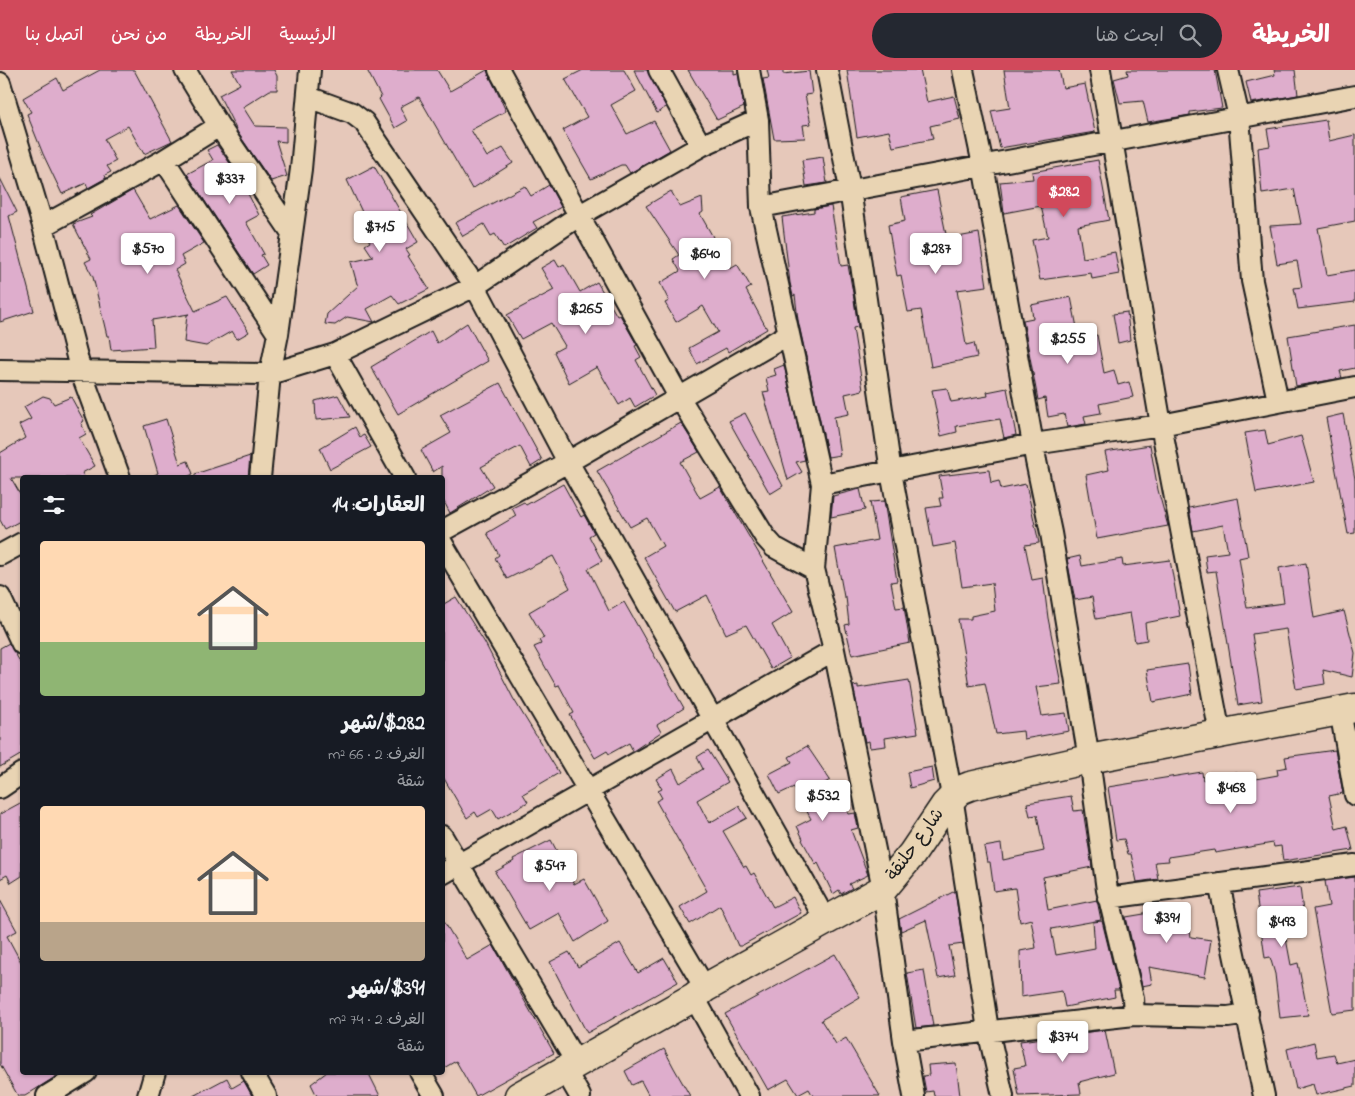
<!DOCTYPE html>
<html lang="ar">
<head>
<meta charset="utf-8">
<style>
	:root { --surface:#171b24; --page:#242831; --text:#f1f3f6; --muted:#9ea1a6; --accent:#d1495b }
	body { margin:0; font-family:"Indie Flower","Playpen Sans Arabic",sans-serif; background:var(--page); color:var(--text); direction:rtl; height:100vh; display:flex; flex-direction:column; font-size:19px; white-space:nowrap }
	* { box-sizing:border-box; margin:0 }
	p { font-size:16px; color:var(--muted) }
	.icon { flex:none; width:28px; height:28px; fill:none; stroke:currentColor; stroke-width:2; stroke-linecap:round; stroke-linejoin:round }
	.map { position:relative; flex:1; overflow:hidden; direction:ltr }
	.side { position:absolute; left:20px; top:405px; width:425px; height:600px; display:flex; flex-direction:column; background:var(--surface); border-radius:5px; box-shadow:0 1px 4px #0004; direction:rtl }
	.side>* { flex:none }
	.price { position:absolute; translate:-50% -42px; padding:0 11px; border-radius:5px; background:#fff; color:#222; font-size:16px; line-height:32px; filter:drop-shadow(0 1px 2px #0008) }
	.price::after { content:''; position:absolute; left:50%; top:30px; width:15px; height:11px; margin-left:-8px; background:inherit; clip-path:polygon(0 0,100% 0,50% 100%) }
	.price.active { background:var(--accent); color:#fff }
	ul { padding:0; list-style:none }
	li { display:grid; align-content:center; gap:10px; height:265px; padding:0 20px }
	li span { display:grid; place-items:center; height:155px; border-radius:5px; color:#555 }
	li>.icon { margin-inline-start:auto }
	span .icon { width:90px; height:90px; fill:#fffc; stroke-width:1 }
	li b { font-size:21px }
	h2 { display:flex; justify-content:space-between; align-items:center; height:60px; padding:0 20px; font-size:21px }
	header { display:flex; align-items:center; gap:30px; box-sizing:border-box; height:70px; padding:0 25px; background:var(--accent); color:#fff }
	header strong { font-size:24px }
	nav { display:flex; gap:28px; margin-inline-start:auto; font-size:18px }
	.search { width:350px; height:45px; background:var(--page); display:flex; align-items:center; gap:12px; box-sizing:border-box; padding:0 18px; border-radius:28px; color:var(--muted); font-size:19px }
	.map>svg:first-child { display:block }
	.building { fill:#deadcc; stroke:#1c1c1c }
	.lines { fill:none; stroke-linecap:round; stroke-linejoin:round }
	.street-casing { stroke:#1c1c1c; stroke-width:24 }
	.secondary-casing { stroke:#1c1c1c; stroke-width:31 }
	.street { stroke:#e9d4b3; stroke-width:20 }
	.secondary { stroke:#e9d4b3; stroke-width:28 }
	.labels { text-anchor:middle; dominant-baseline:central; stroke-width:4; stroke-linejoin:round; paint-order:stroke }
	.street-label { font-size:18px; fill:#1c1c1c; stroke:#e9d4b3 }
</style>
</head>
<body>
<header>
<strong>الخريطة</strong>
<div class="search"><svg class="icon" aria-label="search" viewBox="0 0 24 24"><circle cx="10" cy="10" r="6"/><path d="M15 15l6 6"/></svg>ابحث هنا</div>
<nav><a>الرئيسية</a><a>الخريطة</a><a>من نحن</a><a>اتصل بنا</a></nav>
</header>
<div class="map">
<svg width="1355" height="1026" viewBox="0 0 1355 1026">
	<rect width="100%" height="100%" fill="#e6c8ba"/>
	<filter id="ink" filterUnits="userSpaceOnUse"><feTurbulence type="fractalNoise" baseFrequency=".02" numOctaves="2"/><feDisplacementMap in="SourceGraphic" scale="10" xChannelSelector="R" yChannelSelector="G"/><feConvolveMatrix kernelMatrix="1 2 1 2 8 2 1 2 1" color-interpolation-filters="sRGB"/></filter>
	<g filter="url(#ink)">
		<path class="building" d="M100,0H134L172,71L144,84L128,56L104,69L116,91L107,96L111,102L105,105L106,108L88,118L86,113L62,124L43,84L27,44L31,42L23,28L57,8L63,20Z
			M232,0H274L277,6V20H270L243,37L255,56L286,57V72L276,71L287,106L271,111L238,63L219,25L240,14Z
			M367,0H437L450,21L487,0L506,41L471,60L487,87L503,78L513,93L472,119L419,27L400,37L407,51L395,58L379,29L381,27Z
			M583,0H624L636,21L611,35L627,64L654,51L670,80L630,103L625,95H621L591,109L563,60L587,47L565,9Z
			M634,0H647L666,37L657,43Z
			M688,0H734V4L738,3L744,37L717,50Z
			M767,0H783V4L809,1L812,24L805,25L811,54L803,55L805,68L774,69L763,9L769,8Z
			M847,0H920L927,32L954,26L960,49L930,56L933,69L893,77L889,61L857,67Z
			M1004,0H1059L1063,18L1085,14L1095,62L1000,78L991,41L1010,38Z
			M1127,0H1215L1222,38L1190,42V45L1148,52L1143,31L1120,33L1114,9L1128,5Z
			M1274,0H1295L1298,25L1251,33L1246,12L1275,5Z
			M1326,50L1329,71L1355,65V151L1318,158L1327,205L1355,200V232L1298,239L1294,218L1302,217L1297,191L1277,194L1270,156L1301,154L1294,119L1262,124L1258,78L1270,76L1267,59Z
			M217,75L248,119L246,120L259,145L246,152L264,184L261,185L267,195L253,204L187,104L213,90L207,80Z
			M823,87L827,113L806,116L802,90Z
			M1098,90L1109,150L1078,156L1083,188L1115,182L1119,204L1092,209L1091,203L1040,210L1032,170L1048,167L1041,136L1004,143L1000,112L1033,109L1032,102Z
			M374,96L418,172L406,179L410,185L408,186L429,219L399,234L392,225L367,239L374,252L347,247L335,255L325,254L327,244L359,215L357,214L351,192L373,187L365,175L370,172L363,160L369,157L347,110Z
			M0,108L17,142L9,146L34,241L0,252Z
			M549,115L561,137L533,152L537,158L504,178L495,164L491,166L484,154L463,166L455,153L525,116L531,126Z
			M133,120L150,149L179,135L204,173L181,186L185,194L175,200L195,241L227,227L249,262L237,269L232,261L206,276L184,272L187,245L189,244L152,250L154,277L111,280L109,266H107L93,207L85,192L91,189L73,154L92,147L90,145Z
			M937,120L947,169L979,163L987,216L957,220L966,275L974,273L977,287L931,297L921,240L908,242L901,205L897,206L888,155L905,151L901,127Z
			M671,121L680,137L702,128L703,142L700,144L713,167L712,168L730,198L737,194L751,217L746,220L767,259L728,282L726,278L697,294L689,278L718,262L703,236L676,252L665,233L669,231L660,213L680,201L673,189L679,185L646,136Z
			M831,136L841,196L848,195L853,223L858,257L853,258L863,320L845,324L849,344L834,347L840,385L828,387L798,250L795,225L793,226L790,213L782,147L814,142V139Z
			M555,190L559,197L564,194L580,222L597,212L617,246L620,245L637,275L635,276L641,287L636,290L655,325L635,337L630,328L619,335L597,297L569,313L554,282L565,276L551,253L521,269L507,245L554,220L541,198Z
			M1071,227L1079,268L1097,265L1104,303L1114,300L1118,315L1129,312L1133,327L1099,334L1101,343L1084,346L1086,354L1067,357L1064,344L1048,347L1045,328L1038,330L1023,250L1033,248L1031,235Z
			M1127,242L1130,270L1118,273L1113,244Z
			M467,253L488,291L398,344L371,297L431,261L437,273Z
			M1355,255V298L1340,301L1342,308L1296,316L1288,266Z
			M784,295L805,390L796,392L802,402L788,410L763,322L769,321L766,308L776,305L774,299Z
			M500,313L542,390L531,397L520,376L481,397L493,416L450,443L442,428V396L433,402L421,380L451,363L440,345Z
			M947,318L951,332L988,326L987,322L1007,318L1016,365L1004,368L1000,349L956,356L957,362L941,366L932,320Z
			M338,325L350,347L316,350L315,331Z
			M43,326L50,328L54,334L71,327L84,351L81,353L86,364L79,368L95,396L82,403L85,408H11L22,427V450L5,459L0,450V383L25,368L19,355L31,349L24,337Z
			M745,343L783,416L770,424L729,351Z
			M1343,344L1355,409V463L1348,464L1326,348Z
			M166,349L180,394L188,391L193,404L185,408H149L158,403L144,356Z
			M681,353L699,382L680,392L700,428L720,417L793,542L772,555L790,588L771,599L746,555L726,564L707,525L675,542L644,487L663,476L647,448L630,457L597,401Z
			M355,357L360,367L364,365L371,377L330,399L320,378Z
			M1265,360L1268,375L1301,366L1314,412L1256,423L1245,363Z
			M1150,375L1158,420L1168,456L1097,469L1086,405L1109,400L1105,382Z
			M250,386L248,408H195V404Z
			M989,400L991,413L999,411L1001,419L1026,414L1039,473L1025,475L1032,510L1043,508L1048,548L1061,614L1036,617L1042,646L1066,643L1069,661L1024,669L1023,661L996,664L985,613L969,616L958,549H971V546L995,541L992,513L962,517L955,473L933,477L926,438L941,436L939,428H943L939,406Z
			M563,414L581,447L584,445L594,463L589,466L602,491L588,499L609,541L624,532L684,638L657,655L661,662L633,681L629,673L609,684L607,681L595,688L570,645L574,643L559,615L556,616L534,577L541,574L539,570L544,568L529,542L570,518L553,486L507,509L495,488L499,485L487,463L516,446L512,438L524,432L526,435Z
			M860,419L865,440L831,447L833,426Z
			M1238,428L1248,486L1239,488L1247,538L1284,533L1279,498L1306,493L1314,548L1344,541L1355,583L1352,607L1323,600L1325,614L1296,619L1286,559L1252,564L1262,631L1238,635L1216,501L1207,502L1205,485L1228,482L1223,455L1193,461L1189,438Z
			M884,431L897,511L891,512L896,538L904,537L910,573L852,585L845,555L849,554L846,527H844L835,478L877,470L870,432Z
			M1080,486L1082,496L1122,489L1123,496L1170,490L1180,546L1145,553L1147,570L1135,572L1130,543L1096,549L1092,527L1075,530L1067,489Z
			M456,527L485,573L513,628L559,703L523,724L528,732L498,749L492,739L478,747L475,742L467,748L442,705V535Z
			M9,573L22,595V684L0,697V578Z
			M1188,594L1192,624L1153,632L1147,600Z
			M909,610L918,663L885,668L886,676L870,678L869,671L865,672L853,616L858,615V618Z
			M807,676L830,710L818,717L830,739L842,732L849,744L855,743L858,758L851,760L868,805L849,814L852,818L841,824L839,820L833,824L818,793L816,795L802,770L803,769L797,756L811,749L794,717L779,724L769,704L792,692L789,687Z
			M708,680L728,712L697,730L709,753L739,736L747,748L723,761L744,797L746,796L751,805L754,803L773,837L793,827L801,843L741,876H738L720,835L690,854L680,837L707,821L656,731L662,728L658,721L662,719L656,709L673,699L680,713L703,699L697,687Z
			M1335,680L1343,723L1329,726L1336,759L1347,756L1353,780L1283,791L1281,776L1274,777L1273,773L1215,783L1214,780L1168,787L1169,791L1155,792L1158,809L1137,812L1131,784H1128L1124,769L1116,770L1108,717L1202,702L1203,710L1237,703L1239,712L1278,705L1277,699L1287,697L1285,687Z
			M932,697L934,711L910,718L907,702Z
			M1071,726L1074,741L1083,740L1092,797L1043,807L1048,840L1097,830L1101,850L1051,859L1056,885L1095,878L1093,852L1102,851L1119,920H1114L1115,927L1065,937L1062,921L1021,927L1020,881L1036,878L1031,849L1020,852L1015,818L994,821L990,792H987L984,777L1001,774L1003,790L1044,781L1037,745L1030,746L1027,733Z
			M22,732V806L11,813L7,805L0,809V744Z
			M551,770L574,814L584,809L608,851L575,872L559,843L529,860L495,802L514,791L513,789Z
			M1355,807V940L1332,943L1313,839L1329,836L1325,811Z
			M1300,817L1303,842L1284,845V858L1291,895L1298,893L1308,945L1280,948L1275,904L1270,887L1265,888L1256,823Z
			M955,821L963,874L949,876L955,905L938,908L926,850L901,861L899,849Z
			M0,830L17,861L7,866L22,894V1002H63L25,1026H18L0,994Z
			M1186,836L1191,867L1211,870L1205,907L1149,897L1152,914L1142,916L1126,847L1144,844V842Z
			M442,848L467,890L493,875L554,983L476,1026L456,991L442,999Z
			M620,873L638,903L664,888L678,912L587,963L550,892L569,882L578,897Z
			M835,884L860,927L821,950L836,974L846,968L880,1026H813L809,1019L798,1025L788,1009L768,1020L725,944Z
			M924,900L933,956L916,958L907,903Z
			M1105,960L1114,1003L1079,1012L1081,1024L1019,1026L1014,998L1025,996L1020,971Z
			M1314,972L1317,987L1334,984L1337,993L1355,989V1016L1316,1025L1313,1014L1296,1019L1287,979Z
			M664,979L674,998L690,1026H649L641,1011L632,1015L625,1001Z
			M956,993L960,1026H934L933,1021L926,1022L923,1006L929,1005L928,995Z
			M327,1002H368L380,1026H317L311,1014Z
			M227,1008L232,1018L244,1011L252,1026H193Z"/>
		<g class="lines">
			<g class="street-casing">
				<path id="street" d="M185,0L219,56L292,163
					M499,0L679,327L765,467L774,477L814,499
					M659,0L701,76
					M749,0L758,50L761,137L822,414L814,499L834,580L883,819L904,971L914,1026
					M827,0L850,119L891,402L952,726L988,960L1003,1026
					M963,0L983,95L1036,391L1051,463L1089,689L1107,820L1133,928L1134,945
					M1100,0L1161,355L1220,664
					M1228,0L1239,47L1252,211L1278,331
					M0,13L43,156L81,302L120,408
					M308,27L352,43L364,52L475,216L568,392L826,851
					M164,90L278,264
					M761,137L1355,26
					M43,156L164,90L219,56
					M335,284L405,408
					M0,300L270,304L335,284L475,216L580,145L701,76L758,50
					M260,408L270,304L278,264L301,99L310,0
					M822,414L1034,374L1161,355L1355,317
					M442,461L568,392L789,264
					M442,473L705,918
					M0,485L22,473
					M0,527L22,574
					M1340,640L1355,725
					M0,718L22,703
					M442,766L576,992
					M442,804L834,580
					M1219,813L1264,1026
					M1108,828L1355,795
					M694,927L749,1026
					M904,971L1134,945L1228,947L1248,944
					M565,1000L580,1026
					M252,1002L266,1026
					M420,1002L434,1026
					M47,1026L86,1002
					M148,1026L155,1002"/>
			</g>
			<g class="secondary-casing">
				<path id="secondary" d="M519,1026L694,927L705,918L883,819L912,784L945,735L960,720L970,716L1089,689L1355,638"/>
			</g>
			<use href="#street" class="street"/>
			<use href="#secondary" class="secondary"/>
		</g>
	</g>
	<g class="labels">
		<g class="street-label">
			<text transform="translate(916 775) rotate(-54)">شارع حلنقة</text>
		</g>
	</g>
</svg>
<b class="price" style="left:230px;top:135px">$337</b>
<b class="price active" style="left:1064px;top:148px">$282</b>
<b class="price" style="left:380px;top:183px">$715</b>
<b class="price" style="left:148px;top:205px">$570</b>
<b class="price" style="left:936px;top:205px">$287</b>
<b class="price" style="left:705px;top:210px">$640</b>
<b class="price" style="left:586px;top:265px">$265</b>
<b class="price" style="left:1068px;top:295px">$255</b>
<b class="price" style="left:1231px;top:744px">$468</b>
<b class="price" style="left:823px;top:752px">$532</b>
<b class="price" style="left:550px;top:822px">$547</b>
<b class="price" style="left:1167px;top:874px">$391</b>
<b class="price" style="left:1282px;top:878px">$493</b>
<b class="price" style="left:1063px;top:993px">$374</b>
<section class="side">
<h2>العقارات: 14<svg class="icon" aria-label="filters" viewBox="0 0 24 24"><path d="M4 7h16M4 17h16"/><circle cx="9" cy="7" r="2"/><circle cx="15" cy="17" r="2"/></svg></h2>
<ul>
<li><span style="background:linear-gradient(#ffd9b3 65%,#8fb573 0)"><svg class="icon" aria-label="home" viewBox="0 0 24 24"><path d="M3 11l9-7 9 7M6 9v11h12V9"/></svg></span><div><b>$282/شهر</b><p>الغرف: 2 · 66 m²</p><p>شقة</p></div></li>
<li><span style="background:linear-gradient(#ffd9b3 75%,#b9a48a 0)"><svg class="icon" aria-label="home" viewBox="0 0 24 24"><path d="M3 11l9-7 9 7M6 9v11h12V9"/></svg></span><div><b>$391/شهر</b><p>الغرف: 2 · 74 m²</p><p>شقة</p></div></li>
</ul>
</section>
</div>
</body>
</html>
